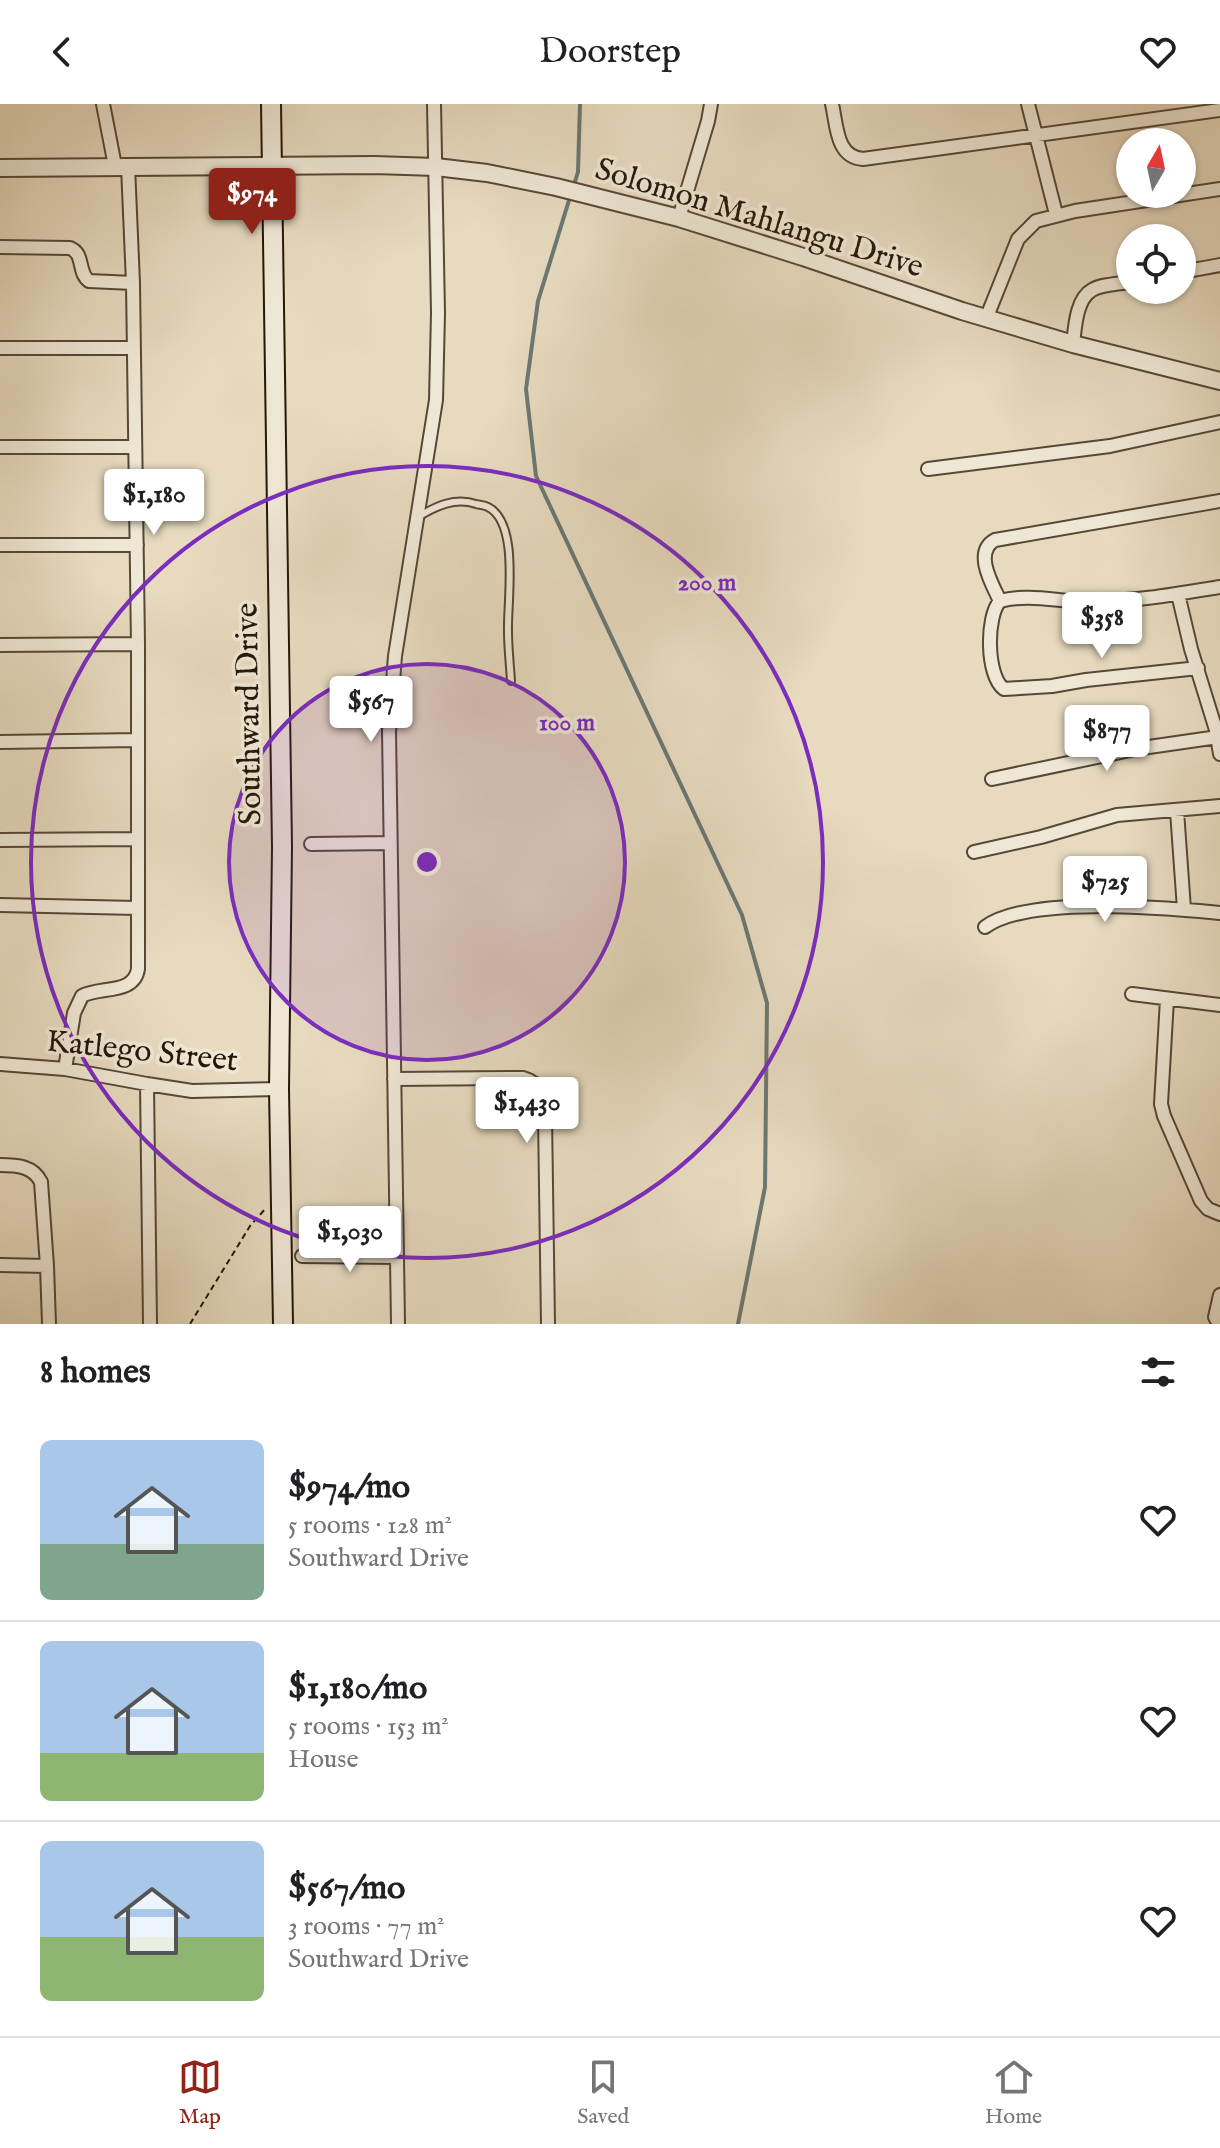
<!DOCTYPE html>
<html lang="en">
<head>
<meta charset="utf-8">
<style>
	:root { --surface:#fff; --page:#f6f6f6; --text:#202124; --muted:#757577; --line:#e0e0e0; --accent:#8f2418 }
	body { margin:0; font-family:"IM FELL English",serif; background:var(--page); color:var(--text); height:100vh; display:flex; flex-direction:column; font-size:30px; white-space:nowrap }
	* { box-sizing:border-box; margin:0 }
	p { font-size:26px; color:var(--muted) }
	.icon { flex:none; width:44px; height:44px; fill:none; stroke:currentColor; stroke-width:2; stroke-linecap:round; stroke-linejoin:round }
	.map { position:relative; height:1220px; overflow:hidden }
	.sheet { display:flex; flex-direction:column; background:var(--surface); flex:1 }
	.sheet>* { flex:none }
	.needle { width:52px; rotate:9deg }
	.fabs { position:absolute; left:1116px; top:24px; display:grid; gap:16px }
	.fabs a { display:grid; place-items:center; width:80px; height:80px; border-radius:50%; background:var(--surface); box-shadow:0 2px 6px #0004; font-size:40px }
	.price { position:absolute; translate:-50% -68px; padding:0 18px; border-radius:8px; background:#fff; color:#222; font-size:26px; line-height:52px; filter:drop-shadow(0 2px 4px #0008) }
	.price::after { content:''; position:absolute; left:50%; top:48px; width:24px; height:18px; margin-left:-12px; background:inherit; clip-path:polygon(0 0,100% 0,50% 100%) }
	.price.selected { background:var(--accent); color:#fff }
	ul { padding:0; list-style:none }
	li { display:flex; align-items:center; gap:24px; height:200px; padding:0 40px }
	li+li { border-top:2px solid var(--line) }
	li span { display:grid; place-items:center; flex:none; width:224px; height:160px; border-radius:12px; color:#555 }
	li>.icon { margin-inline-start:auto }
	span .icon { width:96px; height:96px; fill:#fffc; stroke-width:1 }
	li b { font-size:34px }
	h2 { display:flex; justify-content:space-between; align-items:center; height:96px; padding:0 40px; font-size:34px }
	header { display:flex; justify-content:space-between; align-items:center; height:104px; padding:0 40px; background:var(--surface); font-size:36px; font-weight:600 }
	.tabs { display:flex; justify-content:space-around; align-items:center; height:112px; border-top:2px solid var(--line); background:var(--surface); font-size:22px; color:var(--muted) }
	.tabs a { display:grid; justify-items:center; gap:4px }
	.tabs .selected { color:var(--accent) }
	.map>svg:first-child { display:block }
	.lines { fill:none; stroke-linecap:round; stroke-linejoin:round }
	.stream { stroke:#6b7873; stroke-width:4 }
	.service-casing { stroke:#564836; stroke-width:10 }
	.minor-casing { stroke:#564836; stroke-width:16 }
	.tertiary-casing { stroke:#564836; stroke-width:20 }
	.secondary-casing { stroke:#251808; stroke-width:22 }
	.path { stroke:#251808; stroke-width:2; stroke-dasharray:6 4; stroke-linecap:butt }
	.service { stroke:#efe7d5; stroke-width:6 }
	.minor { stroke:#efe7d5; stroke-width:12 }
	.tertiary { stroke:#efe7d5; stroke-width:16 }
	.secondary { stroke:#efe7d5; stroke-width:18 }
	.ring { fill:none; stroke:#7b2cbf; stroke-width:4 }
	.labels { text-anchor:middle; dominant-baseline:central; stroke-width:7; stroke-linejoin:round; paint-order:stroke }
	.street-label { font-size:32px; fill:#251808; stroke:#efe7d5 }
	.centre { fill:#7b2cbf; stroke:#efe7d5; stroke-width:4 }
	.ring-label { font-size:24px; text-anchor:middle; font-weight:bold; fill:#7b2cbf; stroke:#efe7d5; stroke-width:7; stroke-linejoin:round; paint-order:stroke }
</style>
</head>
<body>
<header><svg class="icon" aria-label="back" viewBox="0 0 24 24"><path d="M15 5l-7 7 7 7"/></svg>Doorstep<svg class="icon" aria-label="heart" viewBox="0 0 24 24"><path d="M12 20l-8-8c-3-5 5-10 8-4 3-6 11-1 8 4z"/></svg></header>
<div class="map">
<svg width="1220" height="1220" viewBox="0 0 1220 1220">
	<rect width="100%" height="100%" fill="#e7dabf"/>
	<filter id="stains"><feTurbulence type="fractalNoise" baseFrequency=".0025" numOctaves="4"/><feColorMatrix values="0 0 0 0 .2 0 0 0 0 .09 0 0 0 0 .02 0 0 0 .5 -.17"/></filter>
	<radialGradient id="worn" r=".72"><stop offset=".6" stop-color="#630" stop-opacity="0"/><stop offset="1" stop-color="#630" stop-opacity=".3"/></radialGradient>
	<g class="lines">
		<path class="stream" d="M573,84L578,68L580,0
			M570,93L538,197L526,285L536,372L742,811L767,899L765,1083L738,1220"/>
		<g class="service-casing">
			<path id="service" d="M418,413C436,402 455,393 476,400C480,401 484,401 488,403C520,419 507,498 508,527C508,544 510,561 511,577"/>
		</g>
		<g class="minor-casing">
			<path id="minor" d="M103,0L115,62
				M832,0C837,22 836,53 863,55L1220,6
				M1028,0L1056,110
				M679,114L708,17L711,0
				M0,143L70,144C85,150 77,168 89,177L133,179
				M1182,168L1220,161
				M986,215L1018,135L1036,117L1075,107L1220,85
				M1073,240C1075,224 1076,195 1092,186C1102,180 1118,180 1130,178
				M0,244H133
				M0,343H135
				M928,365L1110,342L1220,318
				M0,441H137
				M1178,490L1191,545L1216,626L1220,650
				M1000,497C992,480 973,448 995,436L1220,397
				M0,541L138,540
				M1198,564L1086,576L1052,582L1004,585C986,572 986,512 1000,497C1028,489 1060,498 1088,498C1132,498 1177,490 1220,483
				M0,638L138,636
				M992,675L1135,645L1218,633
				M1177,707L1184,805
				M0,736L138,735
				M311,740L390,739
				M974,748L1041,733L1117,711L1220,702
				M0,801L137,804
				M985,823C1029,791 1165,804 1220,809
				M1132,890L1220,901
				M1167,895L1161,1000L1164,1012L1201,1097L1208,1105L1220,1110
				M0,960L65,965L147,980L192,987L279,985
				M65,965L74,909L82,892C100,882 134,891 138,865V540L133,179L128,62
				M394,975L523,974C542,979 544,994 545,1012L548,1220
				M147,980L150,1220
				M0,1061C17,1061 33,1062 41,1078L47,1162L49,1220
				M302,1152L397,1153
				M0,1161L47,1162
				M398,1220L389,627L395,552L436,296L438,209L434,0
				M1219,1220L1215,1213L1220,1191"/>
		</g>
		<g class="tertiary-casing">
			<path id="tertiary" d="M0,64L374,61L436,63L487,69L556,83L679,114L803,153L962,207L1073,240L1220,277"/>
		</g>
		<g class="secondary-casing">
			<path id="secondary" d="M271,0L282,743L279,985L283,1220"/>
		</g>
		<path class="path" d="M190,1220L250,1122L266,1104"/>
		<use href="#service" class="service"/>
		<use href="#minor" class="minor"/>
		<use href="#tertiary" class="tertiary"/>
		<use href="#secondary" class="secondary"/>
	</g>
	<circle cx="427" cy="758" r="198" fill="#7b2cbf" fill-opacity=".12"/>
	<g class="ring">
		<circle cx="427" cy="758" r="198"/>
		<circle cx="427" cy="758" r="396"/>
	</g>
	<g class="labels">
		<g class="street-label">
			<text transform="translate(759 115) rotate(17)">Solomon Mahlangu Drive</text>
			<text transform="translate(250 610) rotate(-91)">Southward Drive</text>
			<text transform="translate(142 948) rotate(6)">Katlego Street</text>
		</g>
	</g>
	<circle cx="427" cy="758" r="12" class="centre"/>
	<g class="ring-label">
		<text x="707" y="486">200 m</text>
		<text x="567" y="626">100 m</text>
	</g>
	<rect width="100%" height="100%" filter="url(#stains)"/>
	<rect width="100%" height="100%" fill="url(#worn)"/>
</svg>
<div class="fabs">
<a><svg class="needle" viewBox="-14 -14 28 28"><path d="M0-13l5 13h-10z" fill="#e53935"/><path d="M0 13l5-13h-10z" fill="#757577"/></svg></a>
<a><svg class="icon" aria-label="locate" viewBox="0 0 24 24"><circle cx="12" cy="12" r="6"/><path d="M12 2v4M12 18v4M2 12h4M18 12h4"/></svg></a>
</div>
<b class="price selected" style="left:252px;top:132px">$974</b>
<b class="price" style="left:154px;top:433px">$1,180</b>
<b class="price" style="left:1102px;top:556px">$358</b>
<b class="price" style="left:371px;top:640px">$567</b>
<b class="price" style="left:1107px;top:669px">$877</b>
<b class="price" style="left:1105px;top:820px">$725</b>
<b class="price" style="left:527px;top:1041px">$1,430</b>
<b class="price" style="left:350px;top:1170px">$1,030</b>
</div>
<section class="sheet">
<h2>8 homes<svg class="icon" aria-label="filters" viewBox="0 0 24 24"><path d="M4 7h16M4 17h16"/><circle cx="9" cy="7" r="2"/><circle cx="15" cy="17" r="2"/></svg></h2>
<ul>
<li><span style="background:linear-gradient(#a9c7e8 65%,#7fa58c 0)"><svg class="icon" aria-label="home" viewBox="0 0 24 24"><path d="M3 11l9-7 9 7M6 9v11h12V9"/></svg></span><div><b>$974/mo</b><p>5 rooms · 128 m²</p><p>Southward Drive</p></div><svg class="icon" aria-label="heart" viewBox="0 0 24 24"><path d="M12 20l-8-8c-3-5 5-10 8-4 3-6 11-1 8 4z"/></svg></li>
<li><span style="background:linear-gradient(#a9c7e8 70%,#8fb573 0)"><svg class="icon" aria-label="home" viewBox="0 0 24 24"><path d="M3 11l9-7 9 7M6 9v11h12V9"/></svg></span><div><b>$1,180/mo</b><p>5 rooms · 153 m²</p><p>House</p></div><svg class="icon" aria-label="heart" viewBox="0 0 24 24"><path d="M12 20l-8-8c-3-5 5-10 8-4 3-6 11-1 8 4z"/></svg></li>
<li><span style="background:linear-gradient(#a9c7e8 60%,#8fb573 0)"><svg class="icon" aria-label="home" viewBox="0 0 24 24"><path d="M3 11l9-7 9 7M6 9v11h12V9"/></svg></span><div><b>$567/mo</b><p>3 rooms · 77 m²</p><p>Southward Drive</p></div><svg class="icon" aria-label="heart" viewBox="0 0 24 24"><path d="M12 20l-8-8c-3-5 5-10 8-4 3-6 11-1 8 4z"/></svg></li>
</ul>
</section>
<nav class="tabs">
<a class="selected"><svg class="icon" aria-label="map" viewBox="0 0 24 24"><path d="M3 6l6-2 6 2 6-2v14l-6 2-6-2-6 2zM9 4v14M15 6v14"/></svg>Map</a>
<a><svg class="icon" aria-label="saved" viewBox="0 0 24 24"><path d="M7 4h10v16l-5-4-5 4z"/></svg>Saved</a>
<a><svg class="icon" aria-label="home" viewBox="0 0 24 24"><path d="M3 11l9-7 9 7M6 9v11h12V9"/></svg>Home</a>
</nav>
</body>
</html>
